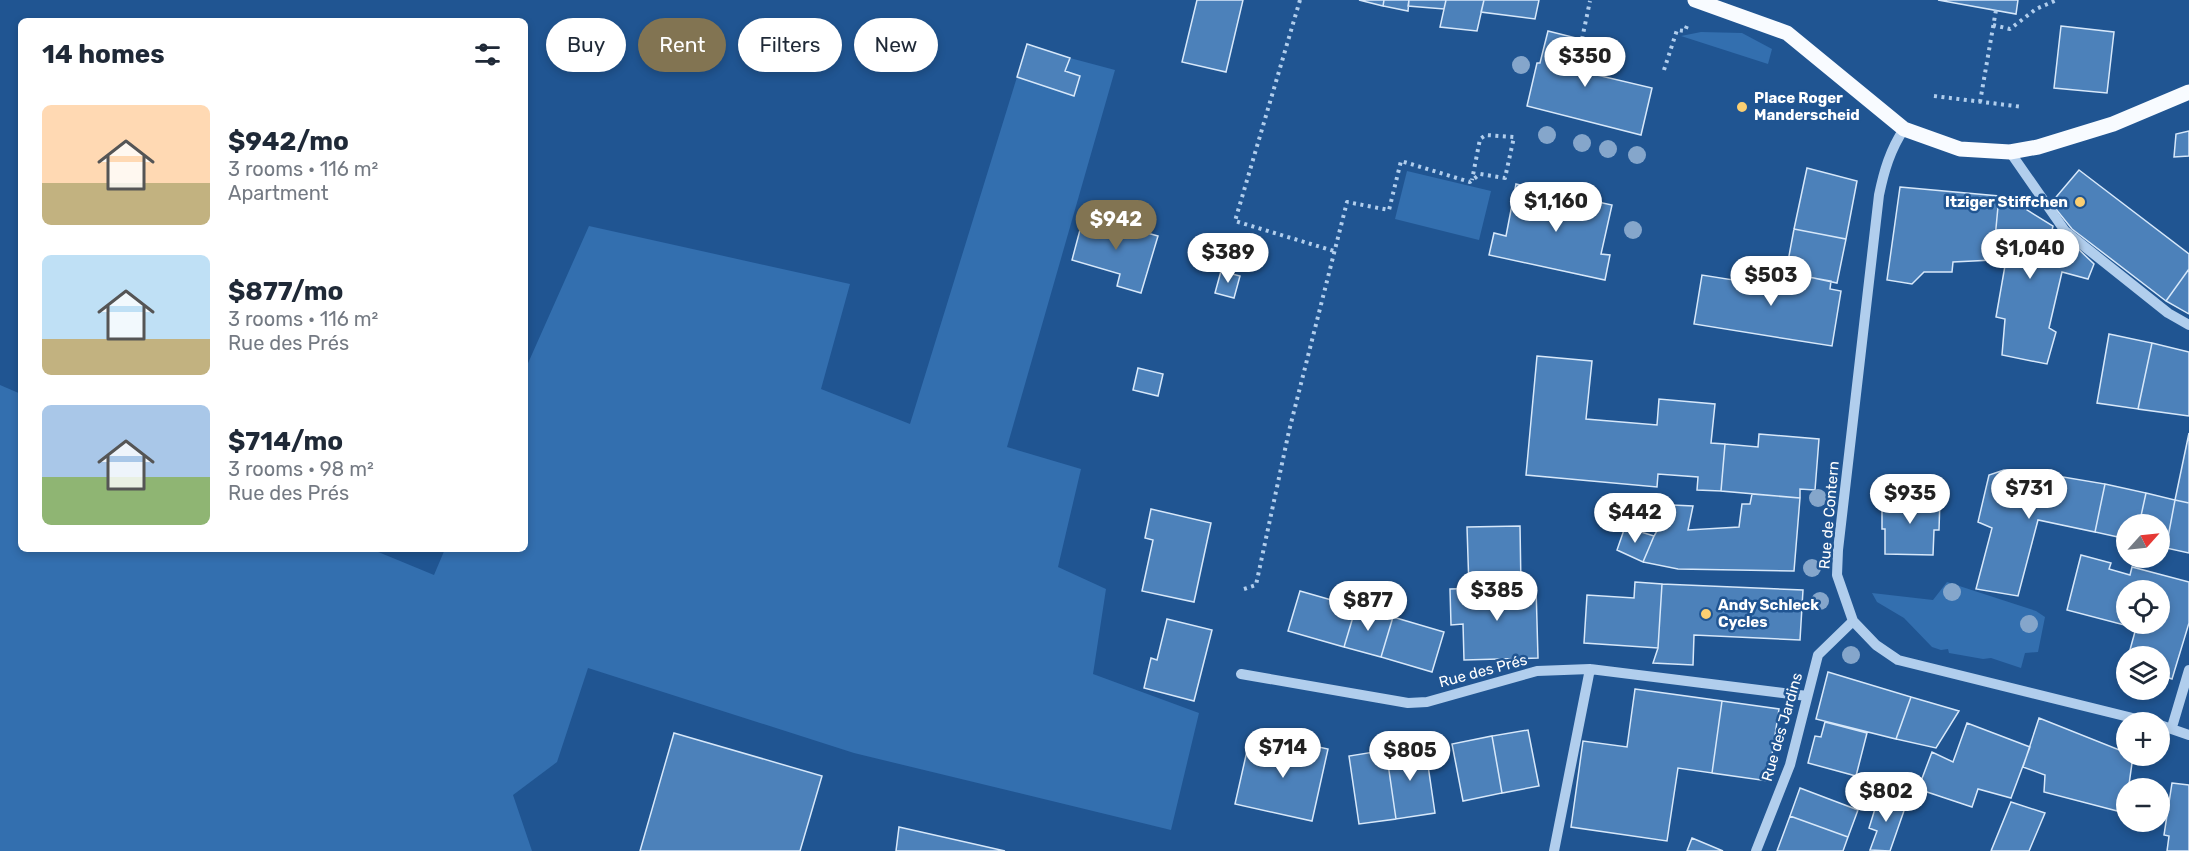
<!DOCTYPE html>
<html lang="en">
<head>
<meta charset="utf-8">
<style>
	:root { --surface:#fff; --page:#f2f2f3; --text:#1f2937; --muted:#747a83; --accent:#827452 }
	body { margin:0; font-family:Rubik,sans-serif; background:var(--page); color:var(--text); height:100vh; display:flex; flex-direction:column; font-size:22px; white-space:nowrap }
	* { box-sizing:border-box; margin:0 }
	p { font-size:20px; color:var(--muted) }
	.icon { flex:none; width:33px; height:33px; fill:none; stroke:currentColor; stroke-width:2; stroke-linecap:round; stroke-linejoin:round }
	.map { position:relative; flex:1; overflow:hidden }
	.panel { position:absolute; left:18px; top:18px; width:510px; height:534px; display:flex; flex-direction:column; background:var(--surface); border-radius:9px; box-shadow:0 3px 9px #0003 }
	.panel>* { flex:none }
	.banner { position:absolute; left:546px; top:18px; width:570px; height:54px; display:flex; gap:12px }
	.needle { width:39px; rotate:63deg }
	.buttons { position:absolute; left:2116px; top:514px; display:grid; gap:12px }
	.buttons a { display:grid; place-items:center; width:54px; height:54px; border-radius:50%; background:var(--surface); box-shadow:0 3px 9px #0003; font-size:30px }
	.price { position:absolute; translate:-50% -51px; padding:0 14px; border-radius:21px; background:#fff; color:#222; font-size:20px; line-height:39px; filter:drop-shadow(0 2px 3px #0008) }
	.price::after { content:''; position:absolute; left:50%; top:36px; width:18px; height:14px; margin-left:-9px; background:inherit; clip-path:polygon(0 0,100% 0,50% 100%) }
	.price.selected { background:var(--accent); color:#fff }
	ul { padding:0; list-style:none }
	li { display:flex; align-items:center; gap:18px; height:150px; padding:0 24px }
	li span { display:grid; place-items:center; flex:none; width:168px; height:120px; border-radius:9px; color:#555 }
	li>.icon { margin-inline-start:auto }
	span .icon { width:72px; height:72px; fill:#fffc; stroke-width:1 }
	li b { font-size:26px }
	h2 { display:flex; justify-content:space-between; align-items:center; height:72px; padding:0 24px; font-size:26px }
	.tag { padding:0 21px; border-radius:27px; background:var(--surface); box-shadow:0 3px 9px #0003; font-size:21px; line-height:54px }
	.tag.selected { background:var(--accent); color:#fff }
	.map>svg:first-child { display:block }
	.green { fill:#336faf }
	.building { fill:#4c81ba; stroke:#d7e8fa; stroke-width:1.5; fill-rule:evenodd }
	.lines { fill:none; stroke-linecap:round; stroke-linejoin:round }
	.path { stroke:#b1ceed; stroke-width:4; stroke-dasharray:3 4.5; stroke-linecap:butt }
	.minor { stroke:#b1ceed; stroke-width:10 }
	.major { stroke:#f8fbff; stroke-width:15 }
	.tree { fill:#85a6cb }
	.poi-dot { fill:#fbcf72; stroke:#205592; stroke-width:2 }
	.labels { text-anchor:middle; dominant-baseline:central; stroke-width:5; stroke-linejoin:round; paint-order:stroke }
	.poi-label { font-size:15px; font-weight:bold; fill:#fff; stroke:#205592; text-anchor:start }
	.street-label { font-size:15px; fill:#fff; stroke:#205592 }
</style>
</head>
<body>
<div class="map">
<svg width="2189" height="851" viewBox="0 0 2189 851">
	<rect width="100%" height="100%" fill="#205592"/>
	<path class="green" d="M1701,32L1742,33L1772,49L1768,64L1681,36Z
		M1070,58L1115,70L1007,447L1081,469L1058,567L1106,589L1093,674L1199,713L1171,830L854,753L588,668L557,762L513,795L532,851H0V385L21,394V549H371L434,575L445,549H525V370L589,226L850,284L821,389L910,424L1017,77L1074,96L1080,76L1065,71Z
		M1407,171L1491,191L1479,240L1395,219Z
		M1947,582L2036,611L2045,617L2038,652L2025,653L2021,668L1991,658L1983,659L1949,653L1948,649L1941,650L1932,647L1904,618L1877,602L1872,593L1933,600Z"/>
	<path class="building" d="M1197,0H1243L1226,72L1182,62Z
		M1359,0H1384L1383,6Z
		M1384,0H1409L1408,11L1383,6Z
		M1409,0H1446L1444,9L1408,6Z
		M1446,0H1484L1477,31L1440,27Z
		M1484,0H1539L1535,19L1481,12Z
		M1938,0H2018L2016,14Z
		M2061,26L2114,32L2107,93L2054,88Z
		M1548,31L1592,42L1584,72L1652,88L1641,135L1527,106L1537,63H1540Z
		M1027,44L1070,58L1065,71L1080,76L1074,96L1017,77Z
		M2189,131V156L2174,157L2176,134Z
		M1807,168L1857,181L1846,239L1794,229Z
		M2079,170L2189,254V269L2166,301L2072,229L2051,203Z
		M1516,184L1612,205L1601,254L1610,255L1605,280L1489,255L1494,233L1506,236Z
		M1900,187L1999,196L1993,260L1953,262L1952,272H1924L1912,284L1887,280Z
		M1999,196L2029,199L2027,210L2053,226L2045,260L2058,265L2073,244L2094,264L2088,279L2062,272L2049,328L2056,332L2047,364L2002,355L2005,319L1996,317L2006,260H1993Z
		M1084,215L1158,236L1141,293L1117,286L1120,274L1072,260Z
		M1794,229L1846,239L1837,283L1786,272Z
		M2189,269V314L2166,301Z
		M1221,271L1240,276L1234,298L1215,293Z
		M1773,271L1831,281L1830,289L1841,291L1832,346L1694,324L1702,275L1771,286Z
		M2109,334L2152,343L2138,409L2097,403Z
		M2152,343L2189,352V416L2138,409Z
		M1537,356L1592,361L1586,419L1657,425L1659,399L1715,404L1711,443L1725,444L1721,491L1697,490L1698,477L1658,474L1657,487L1526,475Z
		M1138,368L1163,374L1158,396L1133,390Z
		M2189,433V503L2175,500Z
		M1759,434L1819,439L1815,490L1800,489V498L1721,491L1725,444L1758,447Z
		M2004,470L2027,471L2105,484L2095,532L2038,520L2018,596L1976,589L1992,528L1978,522L1989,475Z
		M2105,484L2146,493L2139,525H2127V539L2095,532Z
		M2146,493L2175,500L2166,548L2160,547V525H2139Z
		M1752,494L1800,498L1794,571L1678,569L1643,562L1654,536L1672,505L1693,506L1688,530L1739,527L1742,504H1750Z
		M1882,497L1940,498L1939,530H1934L1933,555L1885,554V529H1882Z
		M2175,500L2189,503V553L2166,548Z
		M1151,509L1211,523L1194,602L1142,591L1153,540L1145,538Z
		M1520,526L1521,587L1469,588L1467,527Z
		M1625,527L1654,536L1643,562L1617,550Z
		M2081,555L2111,563L2109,569L2130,575L2132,567L2189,582V623L2172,679L2160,675V657H2128L2136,628L2067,610ZM2127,591H2160V624H2127Z
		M1635,582L1662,584L1658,648L1584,643L1587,595L1634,598Z
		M1662,584L1803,590L1800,640L1694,635L1693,665L1653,663L1658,648Z
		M1536,587L1538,658L1464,660L1463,624L1451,625L1450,589Z
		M1300,591L1356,607L1344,647L1288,631Z
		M1356,607L1393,617L1381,657L1344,647Z
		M1393,617L1444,632L1432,672L1381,657Z
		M1167,619L1212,630L1194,701L1144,688L1151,658L1157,660Z
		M1828,672L1911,697L1896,739L1816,719Z
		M1635,689L1722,701L1712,773L1678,768L1667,841L1571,827L1583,741L1627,747Z
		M1911,697L1959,711L1936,748L1896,739Z
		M1722,701L1779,709L1768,781L1712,773Z
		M2039,718L2127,753V756H2133L2125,813L2044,792L2045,775L2023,767Z
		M1825,722L1867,733L1856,776L1808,763L1815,736L1821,737Z
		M1967,723L2030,747L2011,798L1978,789L1972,807L1918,789L1932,752L1953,762Z
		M1528,730L1539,786L1502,793L1492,736Z
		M674,733L822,776L800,851H640Z
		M1492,736L1502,793L1463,801L1452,744Z
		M1282,739L1328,749L1312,821L1235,804L1249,742L1279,749Z
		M1425,745L1435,813L1396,819L1386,750Z
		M1386,750L1396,819L1359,824L1349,756Z
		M2172,783L2189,785V851H2167L2169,836L2164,835Z
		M1800,788L1858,810L1848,837L1790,816Z
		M1879,796L1906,805L1890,851L1870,850L1877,831L1869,828Z
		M2011,802L2045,813L2029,851H1991Z
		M1790,816L1848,837L1843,851H1777Z
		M899,827L1005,851H896Z
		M1692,838L1723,851H1687Z"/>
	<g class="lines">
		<path class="path" d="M1300,0L1235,221L1334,251
			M1993,25L2010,29L2036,9L2057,0
			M1582,39L1590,1
			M1664,70L1677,30L1685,31L1688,23
			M1934,96L2023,107
			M1980,102L1996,10
			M1244,589L1256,585L1289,431L1347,202L1389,210L1401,161L1470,182L1480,174L1505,178L1514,137L1486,135L1480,139L1472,180"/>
		<path class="minor" d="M1904,129C1890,150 1884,171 1879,195L1838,550L1837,575L1853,621L1876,645L1898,660L2153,723
			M2010,152L2065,231L2168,313L2189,325
			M1241,674L1408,703L1427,702L1537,671L1590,669L1807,696
			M2160,725L2189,735
			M2172,727L2189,670
			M1554,851L1590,669
			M1756,851L1790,765L1818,655L1853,621"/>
		<path class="major" d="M1695,0L1787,33L1904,129L1960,149L2010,152L2038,147L2113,124L2189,92"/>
	</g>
	<g class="tree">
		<circle cx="1521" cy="65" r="9"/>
		<circle cx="1547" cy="135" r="9"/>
		<circle cx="1582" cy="143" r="9"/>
		<circle cx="1608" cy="149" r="9"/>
		<circle cx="1637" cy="155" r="9"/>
		<circle cx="1633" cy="230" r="9"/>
		<circle cx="1818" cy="498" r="9"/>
		<circle cx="1812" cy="568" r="9"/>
		<circle cx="1952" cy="592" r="9"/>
		<circle cx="1820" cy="601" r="9"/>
		<circle cx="2029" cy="624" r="9"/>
		<circle cx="1851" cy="655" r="9"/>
	</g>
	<g class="poi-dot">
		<circle cx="1742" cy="107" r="6"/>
		<circle cx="2080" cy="202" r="6"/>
		<circle cx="1706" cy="614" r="6"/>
	</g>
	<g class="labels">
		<g class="poi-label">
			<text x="1754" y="98">Place Roger<tspan x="1754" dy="17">Manderscheid</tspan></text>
			<text x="2068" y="202" text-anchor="end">Itziger Stiffchen</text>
			<text x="1718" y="605">Andy Schleck<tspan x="1718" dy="17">Cycles</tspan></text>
		</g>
		<g class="street-label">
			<text transform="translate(1829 515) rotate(-85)">Rue de Contern</text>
			<text transform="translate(1483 671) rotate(-15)">Rue des Prés</text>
			<text transform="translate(1782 727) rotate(-74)">Rue des Jardins</text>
		</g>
	</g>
</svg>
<div class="buttons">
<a><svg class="needle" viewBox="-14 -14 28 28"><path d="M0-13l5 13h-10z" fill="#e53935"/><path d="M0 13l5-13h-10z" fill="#747a83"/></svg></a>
<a><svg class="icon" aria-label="locate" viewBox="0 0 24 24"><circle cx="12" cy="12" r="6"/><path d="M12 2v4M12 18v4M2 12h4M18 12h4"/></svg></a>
<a><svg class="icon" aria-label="layers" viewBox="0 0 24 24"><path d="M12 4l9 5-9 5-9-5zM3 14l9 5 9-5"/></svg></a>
<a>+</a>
<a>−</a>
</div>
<b class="price" style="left:1585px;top:88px">$350</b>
<b class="price" style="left:1556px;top:233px">$1,160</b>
<b class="price selected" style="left:1116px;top:251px">$942</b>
<b class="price" style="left:2030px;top:280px">$1,040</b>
<b class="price" style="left:1228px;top:284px">$389</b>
<b class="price" style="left:1771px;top:307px">$503</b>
<b class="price" style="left:2029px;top:520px">$731</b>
<b class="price" style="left:1910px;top:525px">$935</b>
<b class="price" style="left:1635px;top:544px">$442</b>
<b class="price" style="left:1497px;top:622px">$385</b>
<b class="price" style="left:1368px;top:632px">$877</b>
<b class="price" style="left:1283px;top:779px">$714</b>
<b class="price" style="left:1410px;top:782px">$805</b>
<b class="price" style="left:1886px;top:823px">$802</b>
<div class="banner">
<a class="tag">Buy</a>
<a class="tag selected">Rent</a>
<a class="tag">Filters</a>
<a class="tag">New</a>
</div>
<section class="panel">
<h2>14 homes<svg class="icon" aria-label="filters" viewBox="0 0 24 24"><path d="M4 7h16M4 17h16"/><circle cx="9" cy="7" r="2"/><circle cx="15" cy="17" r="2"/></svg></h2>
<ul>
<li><span style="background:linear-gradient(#ffd9b3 65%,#c2b280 0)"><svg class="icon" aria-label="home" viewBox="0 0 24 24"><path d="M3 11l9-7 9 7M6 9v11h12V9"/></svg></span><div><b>$942/mo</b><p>3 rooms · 116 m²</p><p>Apartment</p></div></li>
<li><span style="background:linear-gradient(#bfe0f5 70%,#c2b280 0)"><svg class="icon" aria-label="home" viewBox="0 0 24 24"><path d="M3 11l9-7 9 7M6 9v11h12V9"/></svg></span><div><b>$877/mo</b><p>3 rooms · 116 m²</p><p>Rue des Prés</p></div></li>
<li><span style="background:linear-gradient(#a9c7e8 60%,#8fb573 0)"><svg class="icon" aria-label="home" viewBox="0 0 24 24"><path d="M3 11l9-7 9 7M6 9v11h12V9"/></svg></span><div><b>$714/mo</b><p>3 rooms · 98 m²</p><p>Rue des Prés</p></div></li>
</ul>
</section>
</div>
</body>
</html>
